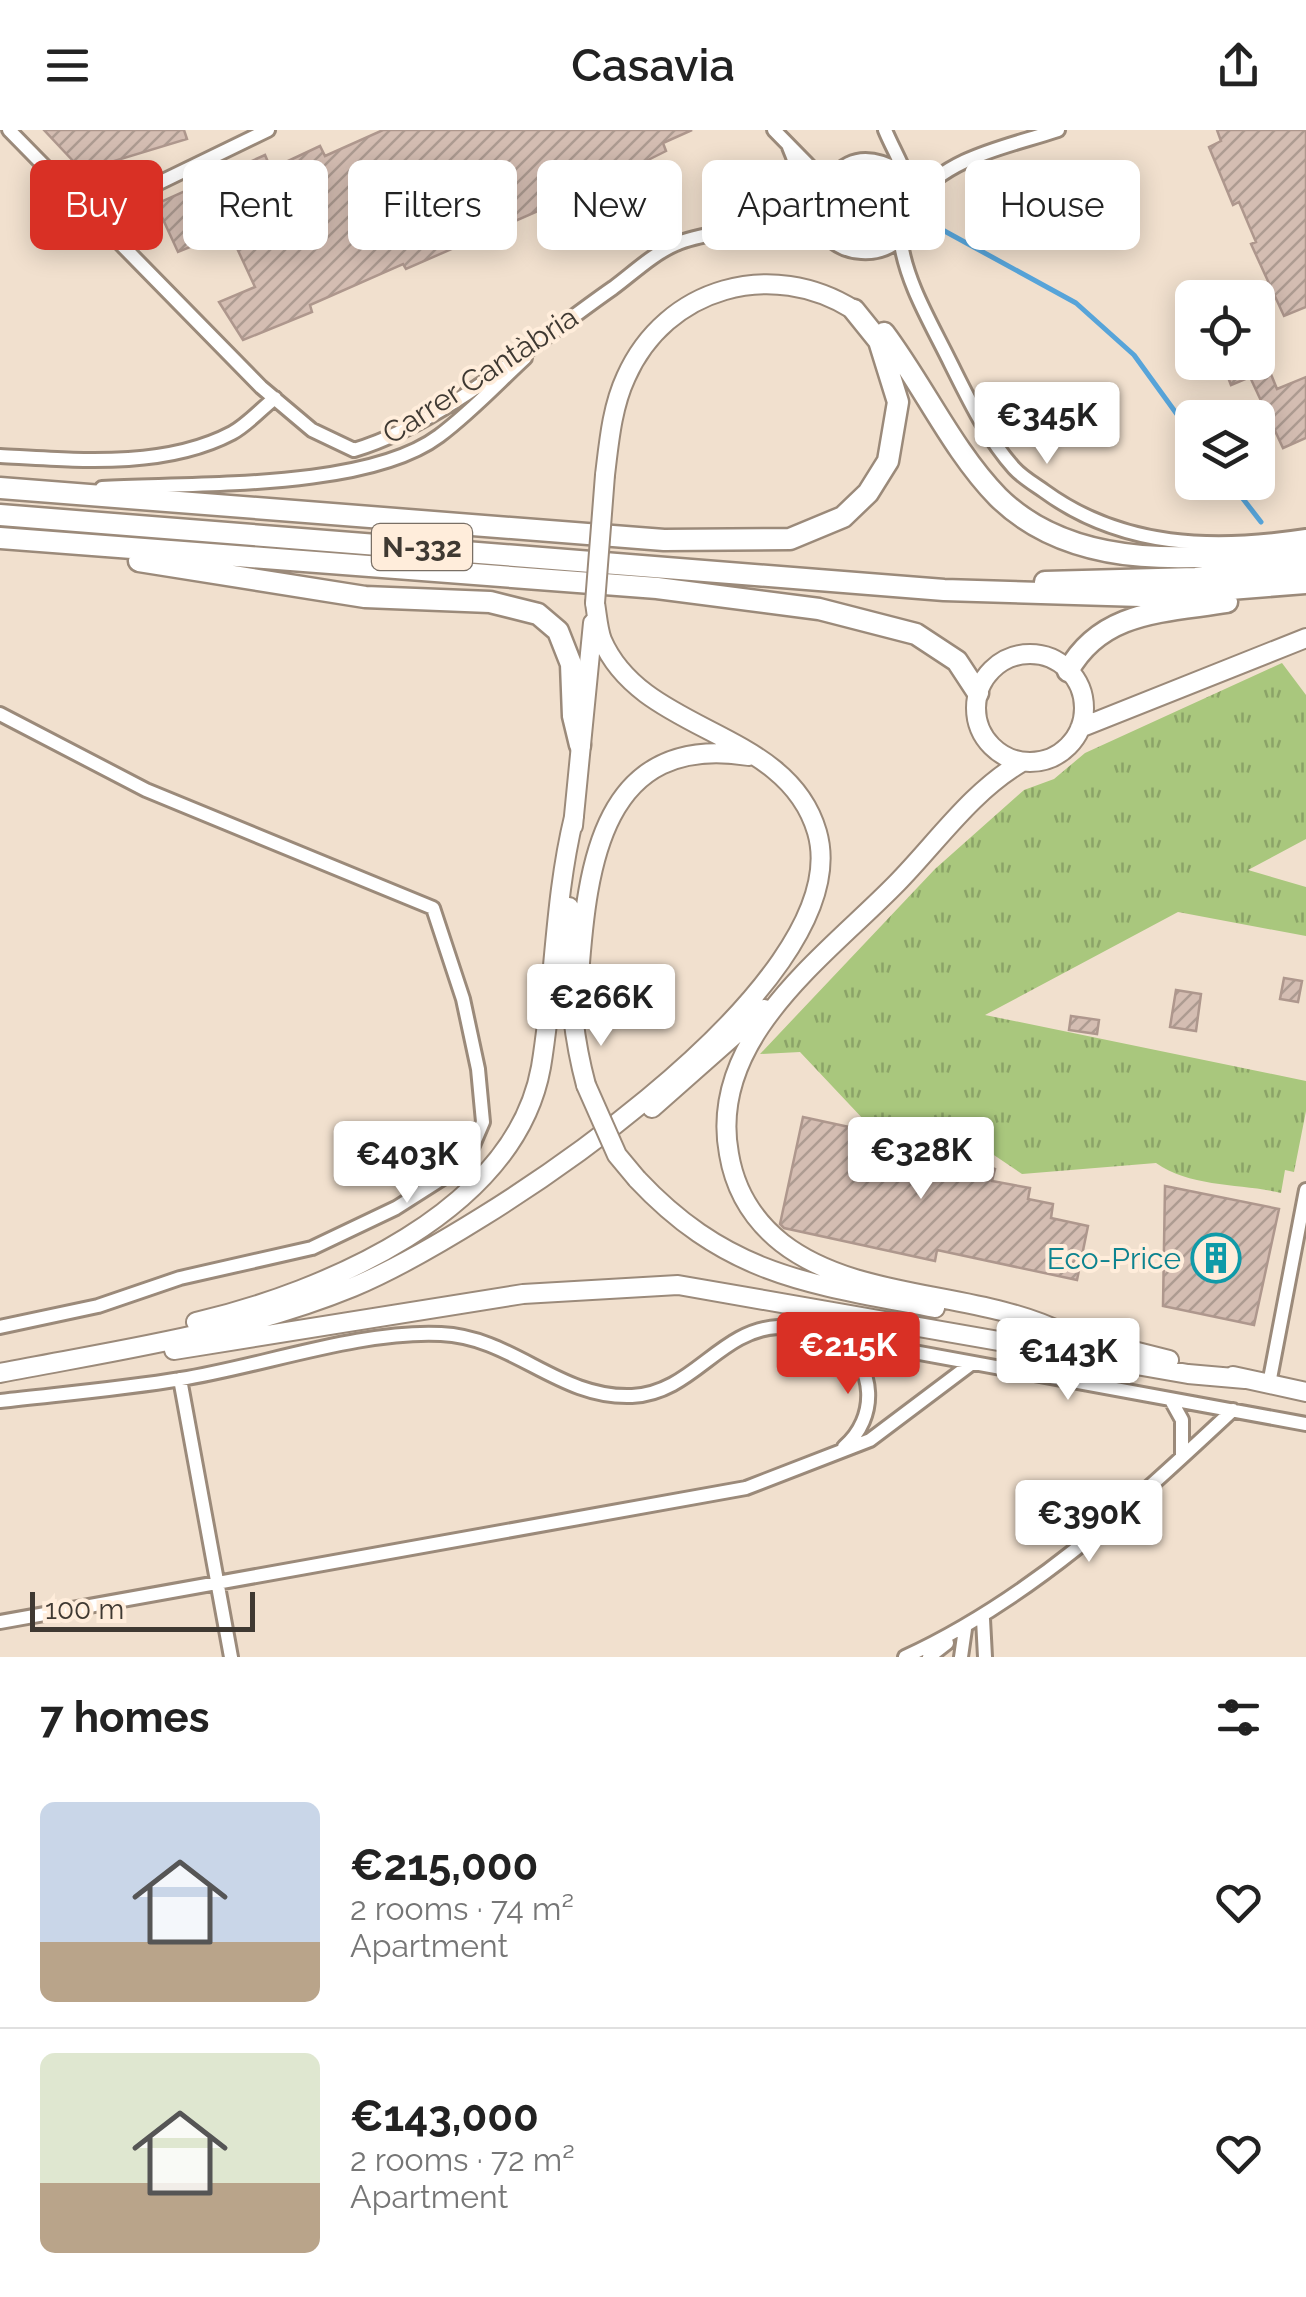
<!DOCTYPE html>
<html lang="en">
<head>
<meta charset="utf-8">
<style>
	:root { --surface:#fff; --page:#f6f6f6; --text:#222; --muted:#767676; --line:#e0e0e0; --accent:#d93025 }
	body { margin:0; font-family:Raleway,sans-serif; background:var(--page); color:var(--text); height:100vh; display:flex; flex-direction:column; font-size:38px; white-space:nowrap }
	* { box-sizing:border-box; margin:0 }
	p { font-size:32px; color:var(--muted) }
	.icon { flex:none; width:55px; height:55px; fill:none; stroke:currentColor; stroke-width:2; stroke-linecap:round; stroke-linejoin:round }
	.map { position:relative; height:1527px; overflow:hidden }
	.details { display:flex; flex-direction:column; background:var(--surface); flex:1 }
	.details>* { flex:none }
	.banner { position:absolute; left:30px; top:30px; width:1248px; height:90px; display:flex; gap:20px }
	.tools { position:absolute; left:1175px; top:150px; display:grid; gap:20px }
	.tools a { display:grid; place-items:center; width:100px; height:100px; border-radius:15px; background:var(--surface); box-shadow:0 5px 25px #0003; font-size:50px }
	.scale { position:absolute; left:30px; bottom:25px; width:225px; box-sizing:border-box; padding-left:10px; border:5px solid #3f3932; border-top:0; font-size:28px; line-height:35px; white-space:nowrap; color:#3f3932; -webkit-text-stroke:8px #ffeddb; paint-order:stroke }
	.price { position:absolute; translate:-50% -85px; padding:0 22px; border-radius:10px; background:#fff; color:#222; font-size:32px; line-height:65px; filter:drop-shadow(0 2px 5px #0008) }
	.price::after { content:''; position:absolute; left:50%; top:60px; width:30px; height:22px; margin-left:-15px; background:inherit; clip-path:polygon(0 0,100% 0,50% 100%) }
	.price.active { background:var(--accent); color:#fff }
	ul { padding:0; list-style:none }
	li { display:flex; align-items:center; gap:30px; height:250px; padding:0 40px }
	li+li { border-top:2px solid var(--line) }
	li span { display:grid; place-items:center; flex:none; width:280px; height:200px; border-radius:15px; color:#555 }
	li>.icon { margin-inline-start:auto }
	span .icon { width:120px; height:120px; fill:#fffc; stroke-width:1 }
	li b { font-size:42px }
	h2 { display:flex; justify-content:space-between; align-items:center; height:120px; padding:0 40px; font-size:42px }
	.pill { padding:0 35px; border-radius:15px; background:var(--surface); box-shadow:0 5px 25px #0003; font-size:35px; line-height:90px }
	.pill.active { background:var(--accent); color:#fff }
	header { display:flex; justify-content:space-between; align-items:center; height:130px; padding:0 40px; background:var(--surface); font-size:45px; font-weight:600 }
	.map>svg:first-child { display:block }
	.grass { fill:url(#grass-tufts) }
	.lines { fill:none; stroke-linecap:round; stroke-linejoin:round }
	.stream { stroke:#57a4d9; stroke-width:5 }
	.building { fill:url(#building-hatch); stroke:#ae978d; stroke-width:2.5 }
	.minor-casing { stroke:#9b8a7a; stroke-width:18 }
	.secondary-casing { stroke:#9b8a7a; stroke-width:22 }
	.trunk-casing { stroke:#9b8a7a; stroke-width:25 }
	.minor { stroke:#fff; stroke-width:12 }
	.secondary { stroke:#fff; stroke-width:18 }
	.trunk { stroke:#fff; stroke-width:20 }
	.secondary-bridge-casing { stroke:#9b8a7a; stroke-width:22; stroke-linecap:butt }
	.secondary-bridge { stroke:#fff; stroke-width:18 }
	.labels { text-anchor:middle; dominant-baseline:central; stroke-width:8; stroke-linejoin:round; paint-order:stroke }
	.shield { fill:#ffeddb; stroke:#796f65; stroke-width:2.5 }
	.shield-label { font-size:28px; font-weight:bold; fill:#3f3932 }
	.street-label { font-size:30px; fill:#3f3932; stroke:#ffeddb }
	.culture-label { font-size:30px; fill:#0d838f; stroke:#ffeddb; text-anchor:end }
</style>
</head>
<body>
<header><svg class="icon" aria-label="menu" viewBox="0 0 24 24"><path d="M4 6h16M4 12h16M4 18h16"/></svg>Casavia<svg class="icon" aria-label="share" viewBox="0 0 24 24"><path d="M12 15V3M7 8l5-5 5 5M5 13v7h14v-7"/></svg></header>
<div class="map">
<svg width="1306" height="1527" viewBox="0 0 1306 1527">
	<defs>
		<pattern id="grass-tufts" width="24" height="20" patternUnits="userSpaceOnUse" patternTransform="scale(2.5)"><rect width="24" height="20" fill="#a9c77d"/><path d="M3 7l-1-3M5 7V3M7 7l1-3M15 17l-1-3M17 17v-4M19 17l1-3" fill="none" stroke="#8ba367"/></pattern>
		<pattern id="building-hatch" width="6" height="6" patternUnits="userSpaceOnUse" patternTransform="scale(2.5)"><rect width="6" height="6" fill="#d4bdb2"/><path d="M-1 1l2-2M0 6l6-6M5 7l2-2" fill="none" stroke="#ad9b91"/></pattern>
	</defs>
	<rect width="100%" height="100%" fill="#f1e0ce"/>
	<path class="grass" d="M1282,533L1306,565V709L1248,740L1306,757V806L1178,782L985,885L1306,951V981L1294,1042L1285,1040L1281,1063C1241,1053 1191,1058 1156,1033L1022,1044L979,1015L865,991L800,922L760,924L935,739L1024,660L1054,649L1085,623Z"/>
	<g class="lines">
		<path class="stream" d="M939,98L1076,173L1134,225L1192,305
			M1230,352L1261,392"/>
	</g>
	<path class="building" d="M44,0H184L187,9L88,39L75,33Z
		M383,0H692L663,13L666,21L604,52L406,139L403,134L310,175L312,182L243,210L219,172L255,157L229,101L178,122L156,74L265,25L271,39L320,16L325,26Z
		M1217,0H1306V177L1284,186L1251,114L1256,112L1239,72L1233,75L1209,17L1221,11Z
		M1222,232H1266L1277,259L1306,247V308L1283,318L1250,247L1231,255Z
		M1284,848L1302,851L1298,872L1280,869Z
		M1176,860L1201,864L1196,901L1170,897Z
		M1071,886L1099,890L1097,904L1069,900Z
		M803,987L969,1023L968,1028L995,1039L992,1051L1030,1058L1028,1069L1053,1074L1051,1088L1088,1096L1077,1150L937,1120L935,1131L784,1098L780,1094Z
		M1165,1056L1279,1079L1254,1195L1163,1176Z"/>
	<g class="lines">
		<g class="minor-casing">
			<path id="minor" d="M9,0L261,257L312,300L354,320C445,293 535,212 613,158C632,144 654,123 676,114C711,98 762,106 790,74C805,55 797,36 789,17
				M774,0L822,49
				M816,63C806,139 915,141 913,74C912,50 894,22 885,0
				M913,71C948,26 1007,17 1058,0
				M95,84L268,0
				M762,94C769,95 779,97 786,96C824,85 829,0 900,41
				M900,108C906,153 931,193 951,234C969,270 987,308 1014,338C1022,347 1034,354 1044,361C1122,418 1214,420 1306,406
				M0,326C74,330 164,339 232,303C247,295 261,279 275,268
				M102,358C193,353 367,360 439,306C470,283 497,254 525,228
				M0,584L146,660L433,778L463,869L478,939L483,992L465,1034L396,1078L312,1118L180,1148L98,1176L0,1197
				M839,1211C876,1236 878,1288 844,1317
				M180,1249L231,1527
				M1269,1254L1306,1060
				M0,1271C60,1264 121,1259 181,1249C262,1236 361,1200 441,1204C513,1207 559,1269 632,1266C693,1263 719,1200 778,1197L1306,1294
				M1172,1272L1182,1290V1327
				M983,1489L985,1527
				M0,1492L746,1358L870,1310L971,1234
				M905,1527C1031,1469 1132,1374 1233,1280
				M929,1527L947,1513
				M961,1527L965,1499"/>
		</g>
		<g class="secondary-casing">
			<path id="secondary" d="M605,345C609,312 612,277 626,247C666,157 772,128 854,180
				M976 578a54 54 0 1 1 108 0a54 54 0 1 1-108 0Z
				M1080,598L1306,508
				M1022,632C971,662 938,711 897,753C826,826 707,908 729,1024C735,1060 753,1090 782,1113C858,1172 978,1160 1063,1203
				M573,696L593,493
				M569,777C567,837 570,896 586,955
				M579,846C587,735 602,602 749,626
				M652,978L764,879
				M637,1049C728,1146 810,1154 935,1178
				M196,1192C324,1162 515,1082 541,937C555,854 554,769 574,687
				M1054,1201L1169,1230
				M174,1220L523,1164L678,1155L1188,1244L1245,1249
				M0,1243C118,1220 241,1203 353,1157C475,1106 862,857 817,702C787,598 643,605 602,510C598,500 597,485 595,473
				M1233,1246L1306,1262"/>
		</g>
		<g class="trunk-casing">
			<path id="trunk" d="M884,203C923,255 953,321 998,367C1078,446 1206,429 1306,417
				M0,358L664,410L790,409L843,387L868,363L888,331L898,272L879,211L854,180
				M0,385L944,460L1141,466L1306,453
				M0,408L657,458L819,479L916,504L957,531L978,563
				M139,431L365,467L490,472L538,484L558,501L571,534L573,586L580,615
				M1045,452L1196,448L1306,434
				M1068,541C1102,480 1165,482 1227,472"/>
		</g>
		<use href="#minor" class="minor"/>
		<use href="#secondary" class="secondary"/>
		<use href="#trunk" class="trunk"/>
		<g class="secondary-bridge-casing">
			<path id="secondary-bridge" d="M595,473L605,345
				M586,955L617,1025L637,1049"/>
		</g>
		<use href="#secondary-bridge" class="secondary-bridge"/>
	</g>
	<defs>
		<g id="building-ring" transform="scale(2.5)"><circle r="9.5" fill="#ffeddb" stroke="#0f9aa8" stroke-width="1.5"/><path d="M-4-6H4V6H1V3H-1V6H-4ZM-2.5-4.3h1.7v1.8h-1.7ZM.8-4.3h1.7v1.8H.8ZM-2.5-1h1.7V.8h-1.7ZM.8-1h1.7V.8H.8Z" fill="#0f9aa8"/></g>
	</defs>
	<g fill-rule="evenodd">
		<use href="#building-ring" x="1216" y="1128"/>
	</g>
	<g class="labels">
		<rect class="shield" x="372" y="394" width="100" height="46" rx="8"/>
		<g class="shield-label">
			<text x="422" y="417">N-332</text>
		</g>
		<g class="street-label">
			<text transform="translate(480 245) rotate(-33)">Carrer Cantàbria</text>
		</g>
		<g class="culture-label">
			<text x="1181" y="1128">Eco-Price</text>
		</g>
	</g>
</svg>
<div class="tools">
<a><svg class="icon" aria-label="locate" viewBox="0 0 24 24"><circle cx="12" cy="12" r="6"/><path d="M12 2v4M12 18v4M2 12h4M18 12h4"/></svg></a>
<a><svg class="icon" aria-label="layers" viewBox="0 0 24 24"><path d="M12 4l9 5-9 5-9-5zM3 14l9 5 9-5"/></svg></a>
</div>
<div class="scale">100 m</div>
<b class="price" style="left:1047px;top:337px">€345K</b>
<b class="price" style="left:601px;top:919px">€266K</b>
<b class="price" style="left:921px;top:1072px">€328K</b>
<b class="price" style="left:407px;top:1076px">€403K</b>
<b class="price active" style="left:848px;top:1267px">€215K</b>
<b class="price" style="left:1068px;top:1273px">€143K</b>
<b class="price" style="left:1089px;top:1435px">€390K</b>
<div class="banner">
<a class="pill active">Buy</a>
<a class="pill">Rent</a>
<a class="pill">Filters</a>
<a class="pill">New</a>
<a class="pill">Apartment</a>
<a class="pill">House</a>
</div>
</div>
<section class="details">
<h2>7 homes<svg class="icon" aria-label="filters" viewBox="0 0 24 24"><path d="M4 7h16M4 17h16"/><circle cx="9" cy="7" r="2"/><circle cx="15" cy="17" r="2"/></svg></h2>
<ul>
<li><span style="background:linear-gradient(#c9d6e8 70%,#b9a48a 0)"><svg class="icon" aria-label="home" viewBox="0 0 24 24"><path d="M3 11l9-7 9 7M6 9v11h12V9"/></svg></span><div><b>€215,000</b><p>2 rooms · 74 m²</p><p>Apartment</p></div><svg class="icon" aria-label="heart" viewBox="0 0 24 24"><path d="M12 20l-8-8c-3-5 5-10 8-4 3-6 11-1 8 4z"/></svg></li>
<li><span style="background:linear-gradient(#dfe7d0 65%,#b9a48a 0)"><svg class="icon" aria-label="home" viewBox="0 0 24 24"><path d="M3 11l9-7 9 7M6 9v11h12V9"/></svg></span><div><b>€143,000</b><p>2 rooms · 72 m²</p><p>Apartment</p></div><svg class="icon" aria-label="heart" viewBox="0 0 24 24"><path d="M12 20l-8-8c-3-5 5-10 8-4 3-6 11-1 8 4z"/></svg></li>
</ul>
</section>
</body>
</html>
